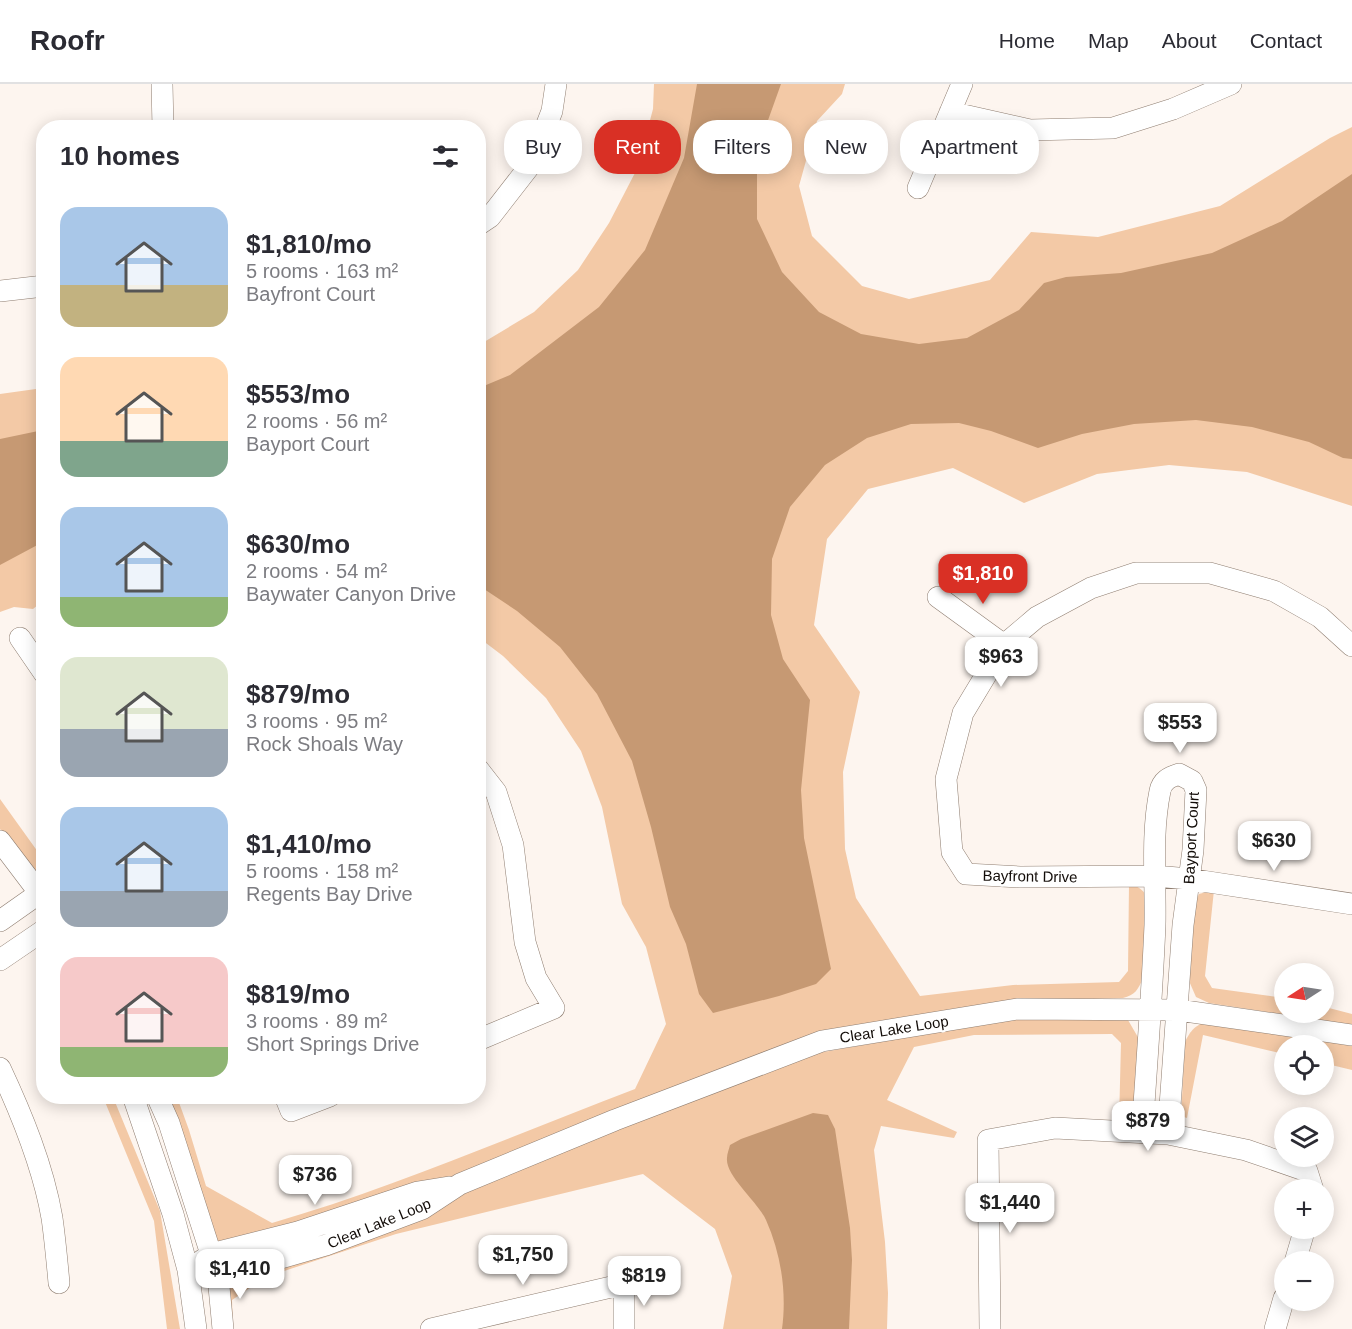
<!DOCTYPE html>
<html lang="en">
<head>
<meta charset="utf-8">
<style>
	:root { --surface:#fff; --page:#f7f7f7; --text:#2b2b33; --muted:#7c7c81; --line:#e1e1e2; --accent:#d93025 }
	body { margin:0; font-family:Arial,sans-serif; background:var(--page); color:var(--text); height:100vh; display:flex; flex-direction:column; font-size:22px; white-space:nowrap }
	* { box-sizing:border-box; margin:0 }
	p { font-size:20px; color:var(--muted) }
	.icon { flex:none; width:33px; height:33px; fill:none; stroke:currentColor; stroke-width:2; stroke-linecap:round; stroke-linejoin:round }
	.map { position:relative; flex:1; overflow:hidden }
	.details { position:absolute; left:36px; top:36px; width:450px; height:984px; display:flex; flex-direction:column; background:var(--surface); border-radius:24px; box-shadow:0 3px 15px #0003 }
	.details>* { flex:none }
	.guide { position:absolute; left:504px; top:36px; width:570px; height:54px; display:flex; gap:12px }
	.needle { width:39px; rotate:258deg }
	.controls { position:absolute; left:1274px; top:879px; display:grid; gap:12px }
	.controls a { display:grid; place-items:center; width:60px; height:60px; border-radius:50%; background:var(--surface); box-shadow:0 3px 15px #0003; font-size:30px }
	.price { position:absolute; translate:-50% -51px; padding:0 14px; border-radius:12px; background:#fff; color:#222; font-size:20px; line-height:39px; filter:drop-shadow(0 2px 3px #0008) }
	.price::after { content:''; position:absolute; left:50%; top:36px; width:18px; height:14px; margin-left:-9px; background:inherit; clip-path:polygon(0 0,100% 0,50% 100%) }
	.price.active { background:var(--accent); color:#fff }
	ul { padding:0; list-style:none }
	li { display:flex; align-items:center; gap:18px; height:150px; padding:0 24px }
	li span { display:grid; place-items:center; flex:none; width:168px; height:120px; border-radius:18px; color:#555 }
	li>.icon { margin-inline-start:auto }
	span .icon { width:72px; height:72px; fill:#fffc; stroke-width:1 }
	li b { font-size:26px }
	h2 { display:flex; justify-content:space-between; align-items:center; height:72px; padding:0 24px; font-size:26px }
	.tag { padding:0 21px; border-radius:24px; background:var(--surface); box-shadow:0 3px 15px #0003; font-size:21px; line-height:54px }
	.tag.active { background:var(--accent); color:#fff }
	header { display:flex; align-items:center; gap:36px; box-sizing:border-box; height:84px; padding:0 30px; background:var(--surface); border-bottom:2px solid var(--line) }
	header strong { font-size:28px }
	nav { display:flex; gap:33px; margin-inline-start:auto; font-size:21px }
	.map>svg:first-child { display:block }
	.green { fill:#f3c9a6 }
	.water { fill:#c69973 }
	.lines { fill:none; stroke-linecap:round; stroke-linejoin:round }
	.minor-casing { stroke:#8f7e71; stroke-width:22 }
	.minor { stroke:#fff; stroke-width:21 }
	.labels { text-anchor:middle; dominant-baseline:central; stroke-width:4.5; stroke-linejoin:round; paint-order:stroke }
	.street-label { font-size:15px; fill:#120c08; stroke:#fff }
</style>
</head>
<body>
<header>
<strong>Roofr</strong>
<nav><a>Home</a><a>Map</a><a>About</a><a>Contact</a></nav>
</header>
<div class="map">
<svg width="1352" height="1245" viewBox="0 0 1352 1245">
	<rect width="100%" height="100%" fill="#fdf5ef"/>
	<path class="green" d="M654,0H845L842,10L817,37L799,102L812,152L862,202L909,215L990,196L1031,148L1098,153L1220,122L1330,54L1352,43V422L1247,388L1169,381L1097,390L1024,419L953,384L868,405L827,455L814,541L860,608L843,688L845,765L856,814L920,912L1013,901L1119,898L1128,887L1129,800C1140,803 1144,806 1148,816L1143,894C1138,906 1135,911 1123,914L1030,916L951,925L865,943L464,1090L230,1159L213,1156L163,1013H177L189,1046L206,1102L272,1139C396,1103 514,1051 635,1005L666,940L646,863L622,820L602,723L581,667L546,614L503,572L478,553L479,261L534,228L578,186L609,139L637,85L653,25Z
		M43,304V517L33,525L14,523L0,528V310Z
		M0,715L38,768L43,769V789L29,784L0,745Z
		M1214,806L1205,892L1212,904L1284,914V928H1323V920L1329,924L1352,930V946L1312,935L1209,919L1196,913L1189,897L1194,819L1199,810Z
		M1120,933L1128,936L1139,955L1135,1025L1128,1035L1119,1038L1121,959L1112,950L974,951L914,963L887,1016L957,1048L954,1054L881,1042L874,1066L885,1158L888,1209L887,1245H723L732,1192L715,1145L643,1090L396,1150L266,1193L232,1216L233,1245L220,1193L457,1109L634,1036L818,969L1004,936Z
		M1209,937L1352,962V986L1323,979V962H1284V970L1203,951L1187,1034L1181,1032L1185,958C1191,946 1195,941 1209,937Z
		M103,1013H113L160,1127L180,1245H167L154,1137Z"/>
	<path class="water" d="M697,0H781L757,67V135L782,188L819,228L861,250L919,260L967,254L1019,226L1044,199L1066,193L1121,189L1212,169L1282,137L1352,90V375L1343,374L1309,358L1252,343L1196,336L1134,340L1082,350L1038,364L991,347L959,339L911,340L867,354L825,381L790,423L772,475L771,531L783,575L810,616L801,706L804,754L831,885L816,900L779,912L713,929L699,910L686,860L670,823L651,743L632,677L597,610L560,563L517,527L478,501L479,304L510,291L599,223L645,166L684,74Z
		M43,346V458L0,481V355Z
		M813,1029L828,1031L835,1045L850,1144L852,1176L849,1245H782C787,1208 781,1170 766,1136C758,1118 725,1092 727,1074C727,1070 729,1065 730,1061L741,1055Z"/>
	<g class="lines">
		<g class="minor-casing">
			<path id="minor" d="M162,0L163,44
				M950,28L1030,46L1113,44L1173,25L1231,0
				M918,104L962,0
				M478,141L490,133L532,79L552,27L556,0
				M0,207L44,202
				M938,513L1004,561
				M20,554L44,589
				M1352,562L1320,533L1274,507L1210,489H1136L1091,504L1037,533L1004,561L963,629L946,695L952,768L966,790L1020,793L1155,792L1189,795L1352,820
				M478,685L496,708L513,761L525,858L536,894L554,924L478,956
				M0,757L44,815
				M0,837L44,806
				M0,876L44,846
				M0,984C22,1031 43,1082 52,1134C55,1155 57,1177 59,1199
				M133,1012L173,1130L188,1186L196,1245
				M157,1012L169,1039L218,1192L223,1245
				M285,1012L291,1027L330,1012
				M1142,1048C1147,979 1152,910 1155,841C1156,797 1151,751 1160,707C1162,697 1169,693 1179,690L1192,697L1196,706L1193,766L1183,841L1168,1050
				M1295,1178L1305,1144
				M188,1186L218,1192L326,1161L422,1125L460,1100L615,1036L822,957L1017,925L1178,926L1352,951
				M188,1186L211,1170L298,1148L418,1108L449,1103
				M431,1245L624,1200V1245
				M990,1245L988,1056L1055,1044L1168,1050L1246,1066L1307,1087L1313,1106
				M1275,1245L1284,1214"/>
		</g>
		<use href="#minor" class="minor"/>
	</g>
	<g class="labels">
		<g class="street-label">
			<text transform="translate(1191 754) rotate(-87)">Bayport Court</text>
			<text transform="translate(1030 792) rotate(1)">Bayfront Drive</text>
			<text transform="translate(894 945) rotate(-9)">Clear Lake Loop</text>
			<text transform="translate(379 1139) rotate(-22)">Clear Lake Loop</text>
		</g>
	</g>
</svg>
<div class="controls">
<a><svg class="needle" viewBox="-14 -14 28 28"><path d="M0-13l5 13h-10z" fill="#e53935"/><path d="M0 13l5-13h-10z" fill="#7c7c81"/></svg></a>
<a><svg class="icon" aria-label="locate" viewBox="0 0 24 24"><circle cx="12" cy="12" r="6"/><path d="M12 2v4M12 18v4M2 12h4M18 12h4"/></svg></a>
<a><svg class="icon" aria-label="layers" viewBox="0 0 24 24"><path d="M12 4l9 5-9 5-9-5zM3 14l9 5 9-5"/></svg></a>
<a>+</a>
<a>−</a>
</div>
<b class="price active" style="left:983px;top:521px">$1,810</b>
<b class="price" style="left:1001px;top:604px">$963</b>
<b class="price" style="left:1180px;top:670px">$553</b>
<b class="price" style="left:1274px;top:788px">$630</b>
<b class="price" style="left:1148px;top:1068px">$879</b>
<b class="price" style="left:315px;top:1122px">$736</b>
<b class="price" style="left:1010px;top:1150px">$1,440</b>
<b class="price" style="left:523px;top:1202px">$1,750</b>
<b class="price" style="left:240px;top:1216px">$1,410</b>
<b class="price" style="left:644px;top:1223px">$819</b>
<div class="guide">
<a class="tag">Buy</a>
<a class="tag active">Rent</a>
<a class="tag">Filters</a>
<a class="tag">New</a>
<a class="tag">Apartment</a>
</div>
<section class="details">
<h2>10 homes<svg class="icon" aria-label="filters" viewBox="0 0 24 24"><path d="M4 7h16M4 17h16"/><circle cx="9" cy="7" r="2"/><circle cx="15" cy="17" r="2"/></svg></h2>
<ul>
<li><span style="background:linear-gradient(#a9c7e8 65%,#c2b280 0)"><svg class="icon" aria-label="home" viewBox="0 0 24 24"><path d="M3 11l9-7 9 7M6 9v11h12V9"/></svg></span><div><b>$1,810/mo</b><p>5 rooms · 163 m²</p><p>Bayfront Court</p></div></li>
<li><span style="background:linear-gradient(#ffd9b3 70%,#7fa58c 0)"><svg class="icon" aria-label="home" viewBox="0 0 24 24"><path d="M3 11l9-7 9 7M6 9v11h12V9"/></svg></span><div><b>$553/mo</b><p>2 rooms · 56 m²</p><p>Bayport Court</p></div></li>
<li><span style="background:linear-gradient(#a9c7e8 75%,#8fb573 0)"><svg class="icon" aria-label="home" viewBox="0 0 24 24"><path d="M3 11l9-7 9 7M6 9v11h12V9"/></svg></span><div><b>$630/mo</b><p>2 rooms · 54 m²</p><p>Baywater Canyon Drive</p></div></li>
<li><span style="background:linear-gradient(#dfe7d0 60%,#9aa5b1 0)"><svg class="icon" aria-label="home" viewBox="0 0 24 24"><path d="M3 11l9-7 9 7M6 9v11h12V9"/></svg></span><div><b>$879/mo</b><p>3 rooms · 95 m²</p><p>Rock Shoals Way</p></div></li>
<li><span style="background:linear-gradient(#a9c7e8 70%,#9aa5b1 0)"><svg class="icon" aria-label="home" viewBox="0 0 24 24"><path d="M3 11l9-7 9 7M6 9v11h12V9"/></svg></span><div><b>$1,410/mo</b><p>5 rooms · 158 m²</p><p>Regents Bay Drive</p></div></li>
<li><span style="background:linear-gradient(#f6c9c9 75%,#8fb573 0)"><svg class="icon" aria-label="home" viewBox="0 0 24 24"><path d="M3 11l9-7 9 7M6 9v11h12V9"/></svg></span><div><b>$819/mo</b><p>3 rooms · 89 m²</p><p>Short Springs Drive</p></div></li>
</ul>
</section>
</div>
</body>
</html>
